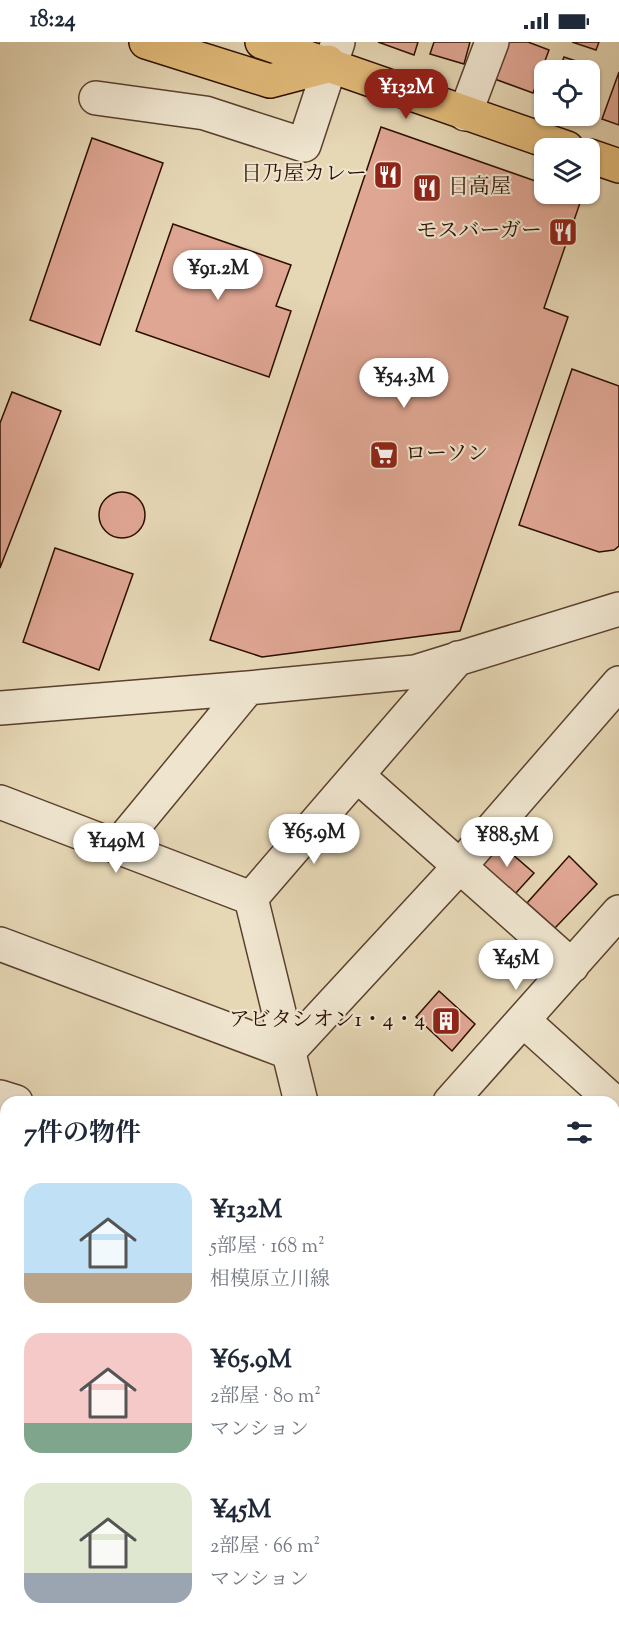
<!DOCTYPE html>
<html lang="ja">
<head>
<meta charset="utf-8">
<style>
	:root { --surface:#fff; --page:#f2f2f3; --text:#1f2937; --muted:#747a83; --accent:#8f2418 }
	body { margin:0; font-family:"Sorts Mill Goudy","Noto Serif JP",serif; background:var(--page); color:var(--text); height:100vh; display:flex; flex-direction:column; font-size:22px; white-space:nowrap }
	* { box-sizing:border-box; margin:0 }
	p { font-size:20px; color:var(--muted) }
	.icon { flex:none; width:33px; height:33px; fill:none; stroke:currentColor; stroke-width:2; stroke-linecap:round; stroke-linejoin:round }
	.map { position:relative; flex:1; overflow:hidden }
	.details { position:absolute; left:0px; top:1054px; width:620px; height:536px; display:flex; flex-direction:column; background:var(--surface); border-radius:18px 18px 0 0; box-shadow:0 2px 4px #0004 }
	.details>* { flex:none }
	.tools { position:absolute; left:534px; top:18px; display:grid; gap:12px }
	.tools a { display:grid; place-items:center; width:66px; height:66px; border-radius:12px; background:var(--surface); box-shadow:0 2px 4px #0004; font-size:30px }
	.price { position:absolute; translate:-50% -51px; padding:0 14px; border-radius:21px; background:#fff; color:#222; font-size:20px; line-height:39px; filter:drop-shadow(0 2px 3px #0008) }
	.price::after { content:''; position:absolute; left:50%; top:36px; width:18px; height:14px; margin-left:-9px; background:inherit; clip-path:polygon(0 0,100% 0,50% 100%) }
	.price.current { background:var(--accent); color:#fff }
	ul { padding:0; list-style:none }
	li { display:flex; align-items:center; gap:18px; height:150px; padding:0 24px }
	li span { display:grid; place-items:center; flex:none; width:168px; height:120px; border-radius:18px; color:#555 }
	li>.icon { margin-inline-start:auto }
	span .icon { width:72px; height:72px; fill:#fffc; stroke-width:1 }
	li b { font-size:26px }
	h2 { display:flex; justify-content:space-between; align-items:center; height:72px; padding:0 24px; font-size:26px }
	.status { display:flex; justify-content:space-between; align-items:center; height:42px; padding:0 30px; background:var(--surface); direction:ltr }
	.status svg { height:16px; fill:currentColor }
	.map>svg:first-child { display:block }
	.park { fill:url(#park-dots); stroke:#6e6648; stroke-width:1.5 }
	.building { fill:#dfa693; stroke:#2c0e00; stroke-width:1.5 }
	.lines { fill:none; stroke-linecap:round; stroke-linejoin:round }
	.minor-casing { stroke:#5a402d; stroke-width:36 }
	.major-casing { stroke:#2c0e00; stroke-width:36 }
	.minor { stroke:#efe5cf; stroke-width:33 }
	.major { stroke:#e3bc7a; stroke-width:33 }
	.labels { text-anchor:middle; dominant-baseline:central; stroke-width:4.5; stroke-linejoin:round; paint-order:stroke }
	.poi-label { font-size:21px; fill:#2c0e00; stroke:#efe5cf; text-anchor:end }
</style>
</head>
<body>
<div class="status"><b>18:24</b><svg viewBox="0 0 49 12"><path d="M0 12V9h3v3zM5 12V6h3v6zM10 12V3h3v9zM15 12V0h3v12zM26 1h20v11H26zM47 4h2v5h-2z"/></svg></div>
<div class="map">
<svg width="619" height="1589" viewBox="0 0 619 1589">
	<defs>
		<pattern id="park-dots" width="8" height="8" patternUnits="userSpaceOnUse" patternTransform="scale(1.5)"><rect width="8" height="8" fill="#b1bf90"/><path d="M2 2h.1M6 6h.1" fill="none" stroke="#98a37a" stroke-width="1.8" stroke-linecap="round"/></pattern>
	</defs>
	<rect width="100%" height="100%" fill="#e6d7b5"/>
	<filter id="stains"><feTurbulence type="fractalNoise" baseFrequency=".00333" numOctaves="4"/><feColorMatrix values="0 0 0 0 .2 0 0 0 0 .09 0 0 0 0 .02 0 0 0 .5 -.17"/></filter>
	<radialGradient id="worn" r=".72"><stop offset=".6" stop-color="#630" stop-opacity="0"/><stop offset="1" stop-color="#630" stop-opacity=".3"/></radialGradient>
	<path class="park" d="M619,1335V1407L614,1402V1341Z"/>
	<path class="building" d="M378,0H418L414,13Z
		M434,0H470L464,22L430,12Z
		M506,0H528L549,8L533,51L492,36Z
		M572,0H599L596,8Z
		M564,15L591,24L589,28H559Z
		M619,30V83L602,77Z
		M381,85L544,142V152H572L582,155L544,266L568,275L460,589L262,615L210,598Z
		M92,96L163,121L100,303L30,278Z
		M173,182L291,223L276,264L291,269L269,335L136,289Z
		M572,327L619,344V504L614,508L599,510L519,483Z
		M12,350L61,369L0,526V381Z
		M99 473a23 23 0 1 1 46 0a23 23 0 1 1-46 0Z
		M55,506L133,532L99,628L23,600Z
		M498,800L534,831L515,852L480,822Z
		M569,814L597,842L555,886L527,861Z
		M439,949L475,982L452,1009L416,975Z
		M0,1192L6,1194V1213L0,1228Z
		M6,1240V1331L0,1329V1255Z
		M614,1283L619,1288V1317L614,1323Z"/>
	<g class="lines">
		<g class="minor-casing">
			<path id="minor" d="M96,56L205,71L304,103L338,0
				M465,72L492,0
				M0,666L248,646L415,630L619,567
				M358,734L572,924
				M0,760L251,856
				M117,805L248,646
				M0,902L288,1010L460,824L619,641
				M524,979L616,1062
				M0,1055L16,1060
				M301,1060L251,856L458,616
				M450,1060L619,870
				M614,1129L619,1134
				M614,1441L619,1435
				M0,1567L6,1561
				M214,1584L224,1589
				M145,1589L149,1584
				M478,1589L483,1584"/>
		</g>
		<g class="major-casing">
			<path id="major" d="M146,0L270,39L331,23L328,20
				M262,0L567,106
				M590,114L619,124"/>
		</g>
		<use href="#minor" class="minor"/>
		<use href="#major" class="major"/>
	</g>
	<defs>
		<g id="restaurant-square" transform="scale(1.5)"><rect x="-9" y="-9" width="18" height="18" rx="4" fill="#8f2418" stroke="#efe5cf"/><path d="M-5-6h1v4h1v-4h1v4h1v-4h1v5L-1.5 .5V6h-2V.5L-5-1ZM5-6V6H3V1.5H1.5Q1.5-4 5-6Z" fill="#fff"/></g>
		<g id="supermarket-square" transform="scale(1.5)"><rect x="-9" y="-9" width="18" height="18" rx="4" fill="#8f2418" stroke="#efe5cf"/><path d="M-6-5.5h2.5l.6 2H6L4.5 2H-2.5L-4.4-4H-6ZM-1.5 3.2a1.3 1.3 0 1 0 .1 0ZM3 3.2a1.3 1.3 0 1 0 .1 0Z" fill="#fff"/></g>
		<g id="building-square" transform="scale(1.5)"><rect x="-9" y="-9" width="18" height="18" rx="4" fill="#8f2418" stroke="#efe5cf"/><path d="M-4-6H4V6H1V3H-1V6H-4ZM-2.5-4.3h1.7v1.8h-1.7ZM.8-4.3h1.7v1.8H.8ZM-2.5-1h1.7V.8h-1.7ZM.8-1h1.7V.8H.8Z" fill="#fff"/></g>
	</defs>
	<g fill-rule="evenodd">
		<use href="#restaurant-square" x="388" y="133"/>
		<use href="#restaurant-square" x="427" y="146"/>
		<use href="#restaurant-square" x="563" y="190"/>
		<use href="#supermarket-square" x="384" y="413"/>
		<use href="#building-square" x="446" y="979"/>
	</g>
	<g class="labels">
		<g class="poi-label">
			<text x="367" y="133">日乃屋カレー</text>
			<text x="448" y="146" text-anchor="start">日高屋</text>
			<text x="542" y="190">モスバーガー</text>
			<text x="405" y="413" text-anchor="start">ローソン</text>
			<text x="425" y="979">アビタシオン1・4・4</text>
		</g>
	</g>
	<rect width="100%" height="100%" filter="url(#stains)"/>
	<rect width="100%" height="100%" fill="url(#worn)"/>
</svg>
<div class="tools">
<a><svg class="icon" aria-label="locate" viewBox="0 0 24 24"><circle cx="12" cy="12" r="6"/><path d="M12 2v4M12 18v4M2 12h4M18 12h4"/></svg></a>
<a><svg class="icon" aria-label="layers" viewBox="0 0 24 24"><path d="M12 4l9 5-9 5-9-5zM3 14l9 5 9-5"/></svg></a>
</div>
<b class="price current" style="left:406px;top:78px">¥132M</b>
<b class="price" style="left:218px;top:259px">¥91.2M</b>
<b class="price" style="left:404px;top:367px">¥54.3M</b>
<b class="price" style="left:314px;top:823px">¥65.9M</b>
<b class="price" style="left:507px;top:826px">¥88.5M</b>
<b class="price" style="left:116px;top:832px">¥149M</b>
<b class="price" style="left:516px;top:949px">¥45M</b>
<section class="details">
<h2>7件の物件<svg class="icon" aria-label="filters" viewBox="0 0 24 24"><path d="M4 7h16M4 17h16"/><circle cx="9" cy="7" r="2"/><circle cx="15" cy="17" r="2"/></svg></h2>
<ul>
<li><span style="background:linear-gradient(#bfe0f5 75%,#b9a48a 0)"><svg class="icon" aria-label="home" viewBox="0 0 24 24"><path d="M3 11l9-7 9 7M6 9v11h12V9"/></svg></span><div><b>¥132M</b><p>5部屋 · 168 m²</p><p>相模原立川線</p></div></li>
<li><span style="background:linear-gradient(#f6c9c9 75%,#7fa58c 0)"><svg class="icon" aria-label="home" viewBox="0 0 24 24"><path d="M3 11l9-7 9 7M6 9v11h12V9"/></svg></span><div><b>¥65.9M</b><p>2部屋 · 80 m²</p><p>マンション</p></div></li>
<li><span style="background:linear-gradient(#dfe7d0 75%,#9aa5b1 0)"><svg class="icon" aria-label="home" viewBox="0 0 24 24"><path d="M3 11l9-7 9 7M6 9v11h12V9"/></svg></span><div><b>¥45M</b><p>2部屋 · 66 m²</p><p>マンション</p></div></li>
</ul>
</section>
</div>
</body>
</html>
